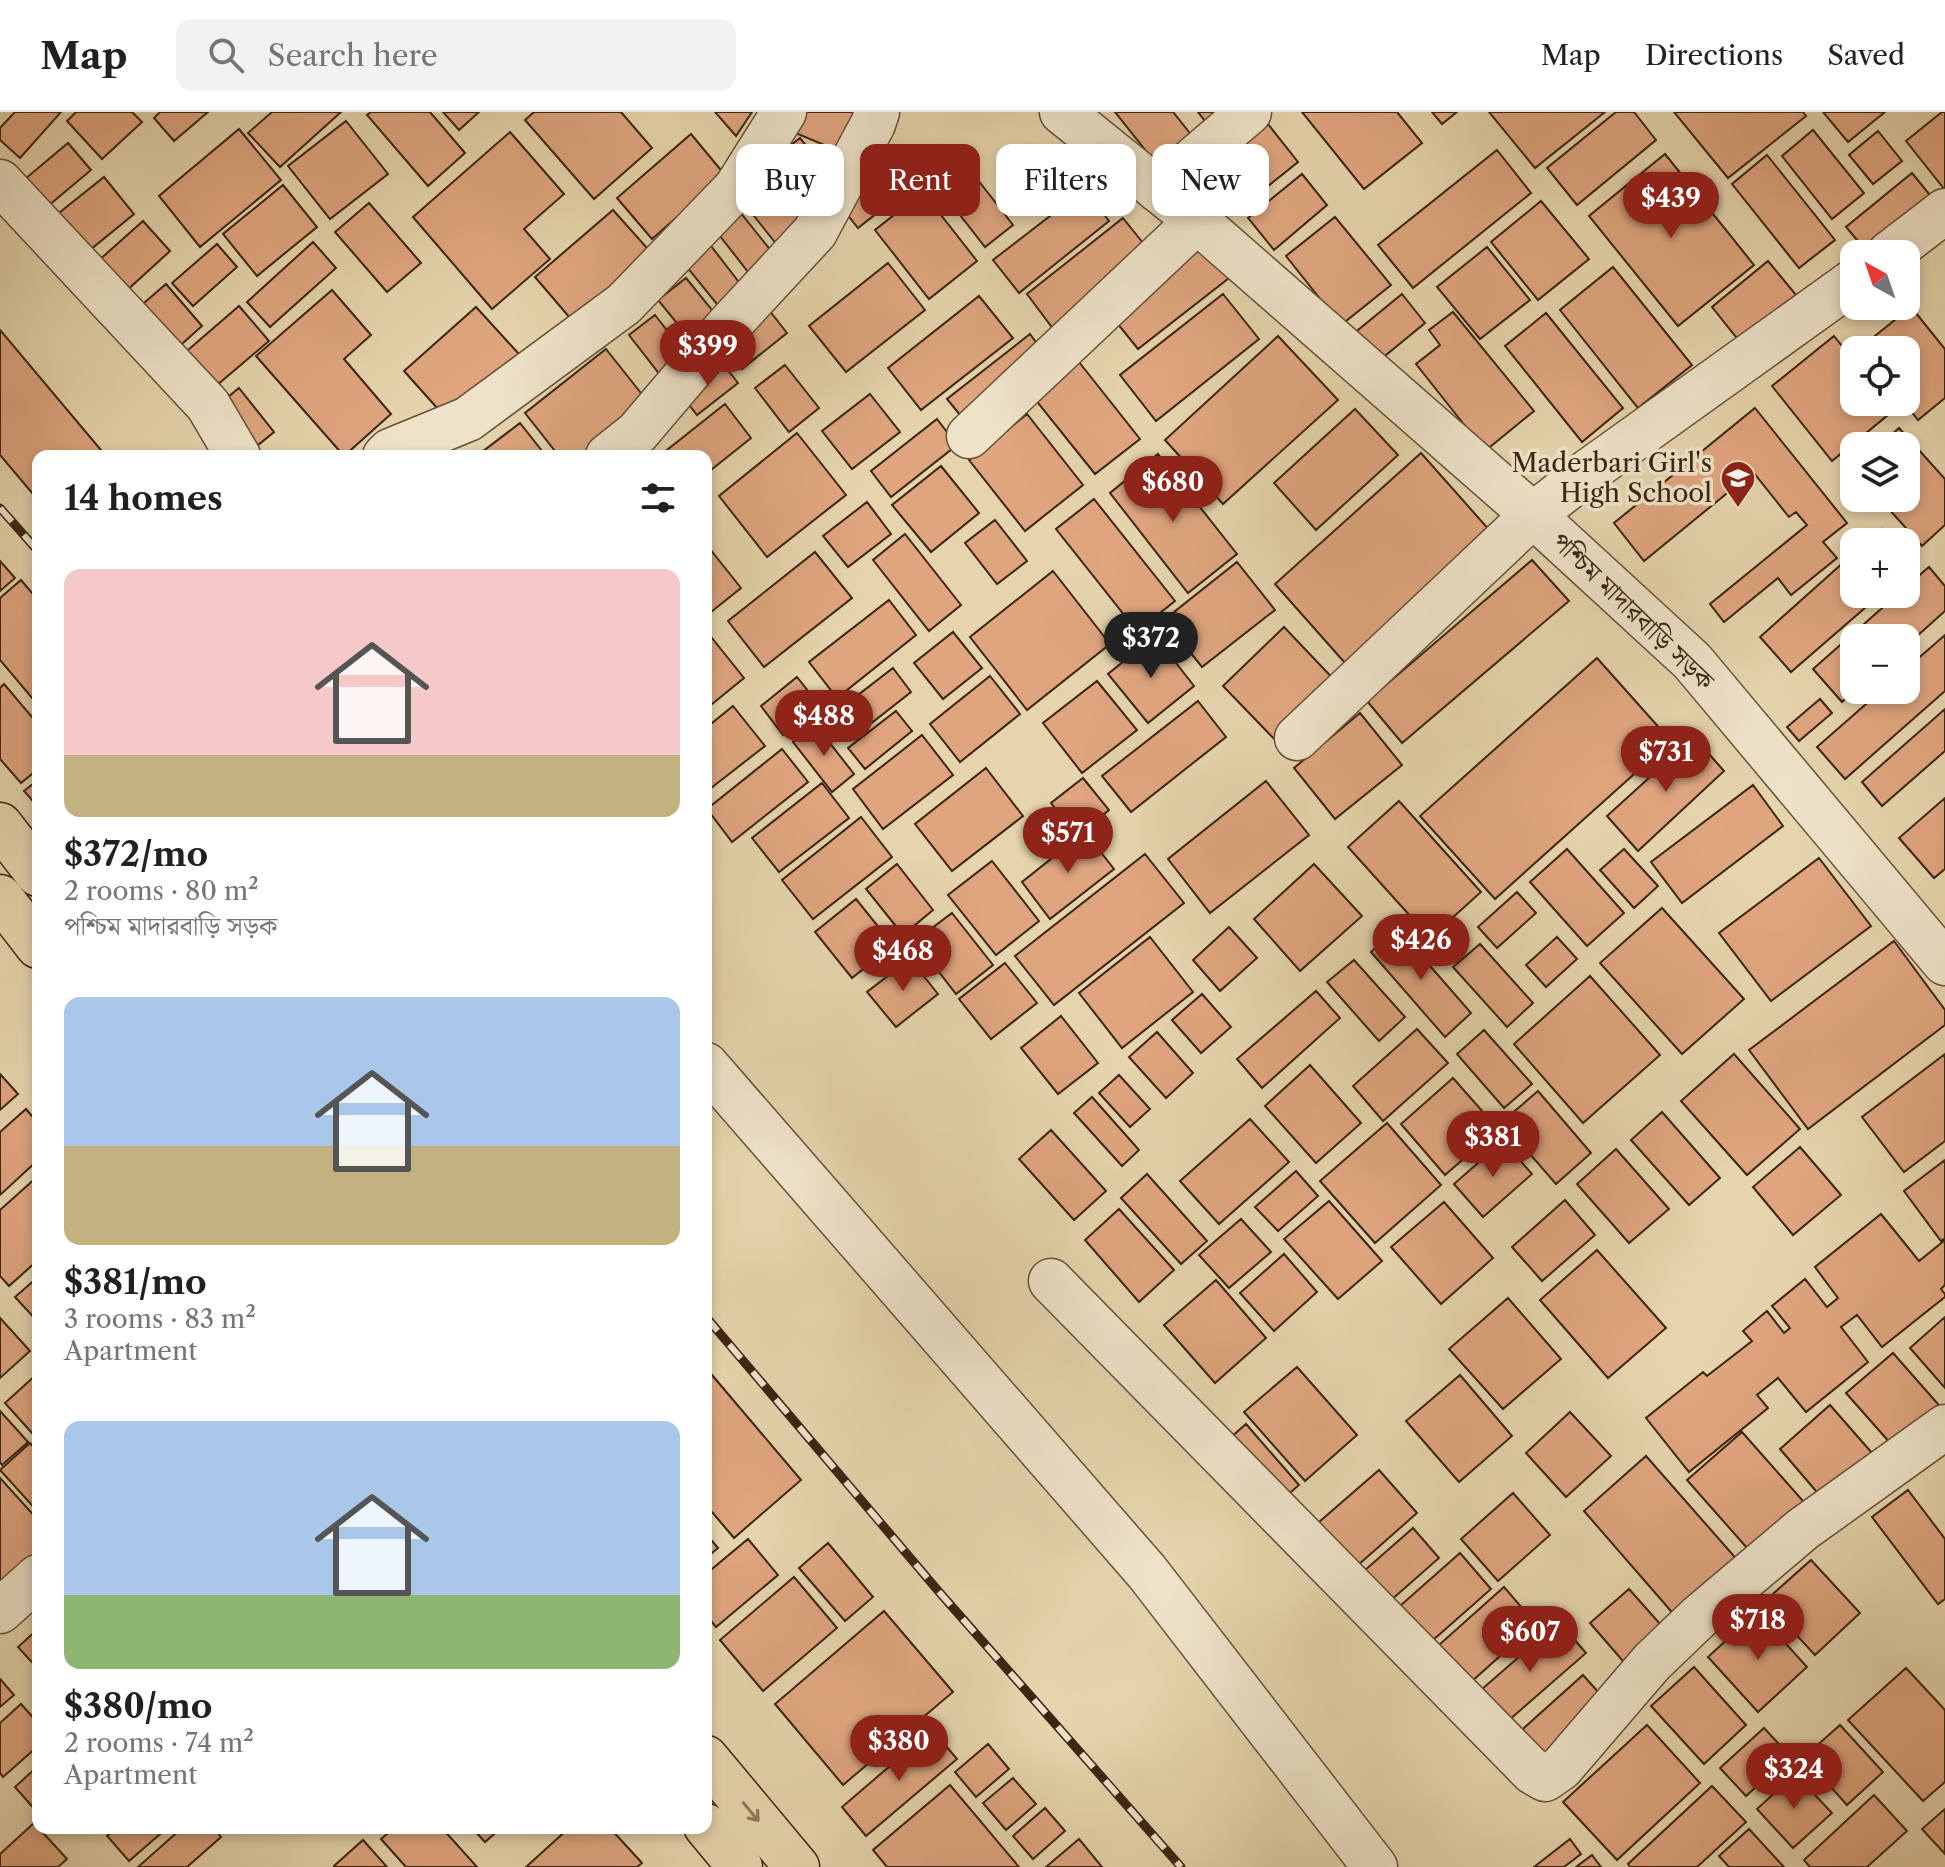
<!DOCTYPE html>
<html lang="en">
<head>
<meta charset="utf-8">
<style>
	:root { --surface:#fff; --page:#f2f2f2; --text:#202124; --muted:#757577; --line:#e0e0e0; --accent:#8f2418 }
	body { margin:0; font-family:"Libre Caslon Text","Noto Serif Bengali",serif; background:var(--page); color:var(--text); height:100vh; display:flex; flex-direction:column; font-size:30px; white-space:nowrap }
	* { box-sizing:border-box; margin:0 }
	p { font-size:26px; color:var(--muted) }
	.icon { flex:none; width:44px; height:44px; fill:none; stroke:currentColor; stroke-width:2; stroke-linecap:round; stroke-linejoin:round }
	.map { position:relative; flex:1; overflow:hidden }
	.panel { position:absolute; left:32px; top:338px; width:680px; height:1384px; display:flex; flex-direction:column; background:var(--surface); border-radius:16px; box-shadow:0 4px 12px #0003 }
	.panel>* { flex:none }
	.banner { position:absolute; left:736px; top:32px; width:760px; height:72px; display:flex; gap:16px }
	.needle { width:52px; rotate:320deg }
	.buttons { position:absolute; left:1840px; top:128px; display:grid; gap:16px }
	.buttons a { display:grid; place-items:center; width:80px; height:80px; border-radius:16px; background:var(--surface); box-shadow:0 4px 12px #0003; font-size:40px }
	.price { position:absolute; translate:-50% -68px; padding:0 18px; border-radius:28px; background:var(--accent); color:#fff; font-size:26px; line-height:52px; filter:drop-shadow(0 2px 4px #0008) }
	.price::after { content:''; position:absolute; left:50%; top:48px; width:24px; height:18px; margin-left:-12px; background:inherit; clip-path:polygon(0 0,100% 0,50% 100%) }
	.price.on { background:#222; color:#fff }
	ul { padding:0; list-style:none }
	li { display:grid; align-content:center; gap:16px; height:424px; padding:0 32px }
	li span { display:grid; place-items:center; height:248px; border-radius:16px; color:#555 }
	li>.icon { margin-inline-start:auto }
	span .icon { width:144px; height:144px; fill:#fffc; stroke-width:1 }
	li b { font-size:34px }
	h2 { display:flex; justify-content:space-between; align-items:center; height:96px; padding:0 32px; font-size:34px }
	.pill { padding:0 28px; border-radius:16px; background:var(--surface); box-shadow:0 4px 12px #0003; font-size:28px; line-height:72px }
	.pill.on { background:var(--accent); color:#fff }
	header { display:flex; align-items:center; gap:48px; box-sizing:border-box; height:112px; padding:0 40px; background:var(--surface); border-bottom:2px solid var(--line) }
	header strong { font-size:38px }
	nav { display:flex; gap:44px; margin-inline-start:auto; font-size:28px }
	.search { width:560px; height:72px; background:var(--page); display:flex; align-items:center; gap:20px; box-sizing:border-box; padding:0 28px; border-radius:16px; color:var(--muted); font-size:30px }
	.map>svg:first-child { display:block }
	.building { fill:#dfa57f; stroke:#3c2511; stroke-width:2 }
	.lines { fill:none; stroke-linecap:round; stroke-linejoin:round }
	.minor-casing { stroke:#665138; stroke-width:47 }
	.major-casing { stroke:#3c2511; stroke-width:47 }
	.minor { stroke:#eee3c9; stroke-width:44 }
	.major { stroke:#e5d4ac; stroke-width:44 }
	.rail-casing { stroke:#3c2511; stroke-width:9 }
	.rail { stroke:#eee3c9; stroke-width:6; stroke-dasharray:18; stroke-linecap:butt }
	.oneway { stroke:#907c5e }
	.labels { text-anchor:middle; dominant-baseline:central; stroke-width:7; stroke-linejoin:round; paint-order:stroke }
	.poi-label { font-size:26px; fill:#3c2511; stroke:#eee3c9; text-anchor:end }
	.street-label { font-size:26px; fill:#3c2511; stroke:#eee3c9 }
</style>
</head>
<body>
<header>
<strong>Map</strong>
<div class="search"><svg class="icon" aria-label="search" viewBox="0 0 24 24"><circle cx="10" cy="10" r="6"/><path d="M15 15l6 6"/></svg>Search here</div>
<nav><a>Map</a><a>Directions</a><a>Saved</a></nav>
</header>
<div class="map">
<svg width="1945" height="1755" viewBox="0 0 1945 1755">
	<rect width="100%" height="100%" fill="#e5d4ac"/>
	<filter id="stains"><feTurbulence type="fractalNoise" baseFrequency=".0025" numOctaves="4"/><feColorMatrix values="0 0 0 0 .2 0 0 0 0 .09 0 0 0 0 .02 0 0 0 .5 -.17"/></filter>
	<radialGradient id="worn" r=".72"><stop offset=".6" stop-color="#630" stop-opacity="0"/><stop offset="1" stop-color="#630" stop-opacity=".3"/></radialGradient>
	<path class="building" d="M15,0H61L20,46L0,28V16Z
		M76,0H132L142,10L102,47L67,9Z
		M160,0H208L174,29L154,6Z
		M272,0H341L280,55L248,21Z
		M371,0H430L465,41L428,74L367,3Z
		M443,0H479L459,18Z
		M534,0H621L652,36L594,87L525,8Z
		M715,0H752L736,24Z
		M802,0H858L841,40L793,20Z
		M1115,0H1173L1193,25L1158,54Z
		M1198,0H1233L1212,18Z
		M1302,0H1397L1422,31L1364,77Z
		M1432,0H1457L1442,12Z
		M1489,0H1605L1535,56Z
		M1616,0H1634L1656,28L1577,93L1547,56Z
		M1674,0H1803L1806,4L1728,66Z
		M1823,0H1885L1848,30Z
		M1942,0H1945V78L1906,29Z
		M346,9L388,62L330,107L288,54Z
		M1268,12L1298,50L1232,103L1202,65Z
		M239,17L281,68L200,135L159,84Z
		M1813,18L1864,81L1832,107L1782,44Z
		M1878,19L1902,49L1873,72L1849,43Z
		M510,20L564,82L524,117L550,147L492,197L413,105Z
		M691,22L725,63L652,127L617,86Z
		M800,26L837,72L812,91L776,45Z
		M68,31L91,58L48,94L25,67Z
		M1497,38L1531,81L1413,176L1378,133Z
		M1665,42L1754,153L1678,214L1589,104Z
		M1767,43L1835,128L1799,156L1732,72Z
		M960,45L1013,113L985,135L932,67Z
		M895,47L915,71L858,116L839,92Z
		M774,55L814,105L778,134L738,84Z
		M1912,61L1934,88L1868,141L1846,115Z
		M1302,62L1327,93L1274,138L1248,106Z
		M104,65L134,102L90,138L59,101Z
		M283,73L317,115L257,164L223,122Z
		M1085,77L1109,109L1019,181L993,148Z
		M923,80L977,149L929,187L875,118Z
		M1541,89L1589,147L1538,188L1491,130Z
		M369,91L421,151L387,180L335,120Z
		M613,98L655,145L576,213L535,165Z
		M740,100L776,145L752,165L716,119Z
		M1335,105L1391,173L1341,213L1286,144Z
		M1123,106L1151,141L1054,218L1027,182Z
		M143,109L170,139L124,181L97,150Z
		M313,130L336,156L270,215L247,190Z
		M217,132L237,155L193,194L172,171Z
		M711,134L745,178L721,197L686,154Z
		M1203,134L1229,166L1138,237L1113,206Z
		M1487,135L1530,188L1480,227L1437,175Z
		M1768,149L1797,184L1740,230L1712,195Z
		M888,151L925,198L846,260L809,214Z
		M1613,155L1692,253L1638,296L1560,198Z
		M686,166L721,209L693,231L658,188Z
		M166,172L202,214L174,239L137,197Z
		M332,178L371,223L344,247L391,302L344,344L256,244Z
		M1223,182L1259,227L1156,309L1120,263Z
		M1402,182L1425,211L1375,252L1352,223Z
		M979,184L1013,226L921,298L888,256Z
		M239,194L269,229L210,279L181,244Z
		M476,195L519,242L447,307L404,259Z
		M1911,195L1945,237V286L1918,308L1904,290H1906V238H1862L1860,236Z
		M769,198L787,221L742,257L723,234Z
		M1453,200L1534,299L1485,339L1416,252L1440,233L1429,218Z
		M1546,201L1623,296L1582,330L1505,234Z
		M655,203L687,244L661,264L629,223Z
		M0,218L106,344H38V388L0,343Z
		M1030,222L1047,245L965,309L947,287Z
		M1278,224L1338,288L1223,392L1165,328Z
		M1834,224L1854,249V290H1888L1894,298L1832,349L1772,274Z
		M606,237L652,295L590,344H559L525,301Z
		M720,248L738,271L697,303L679,280Z
		M1079,250L1140,327L1095,362L1034,286Z
		M785,253L819,296L789,320L755,276Z
		M239,276L274,320L252,338L217,294Z
		M870,282L900,320L852,357L822,319Z
		M725,292L751,326L706,362V344H672L667,338Z
		M1755,296L1847,411L1823,430L1837,446L1791,483L1778,466L1724,510L1710,492L1807,413L1796,400L1789,405L1753,360L1644,449L1614,411Z
		M1355,297L1398,343L1316,418L1274,371Z
		M1027,302L1083,373L1025,419L969,348Z
		M937,307L957,333L891,385L871,359Z
		M520,311L546,344H485L482,340Z
		M1899,316L1945,367V413L1922,434L1879,386H1906V334H1879Z
		M797,321L846,383L767,445L719,384Z
		M1421,341L1499,429L1353,560L1275,472Z
		M1158,342L1237,442L1188,481L1110,381Z
		M941,354L979,401L931,440L892,393Z
		M1094,387L1175,489L1137,519L1056,417Z
		M867,390L891,422L848,455L823,424Z
		M995,408L1027,449L997,472L965,431Z
		M1882,417L1894,430H1867Z
		M905,422L961,493L929,519L873,448Z
		M706,432L741,476L706,504Z
		M815,440L852,486L764,555L728,509Z
		M1854,441V482H1881L1791,560L1760,525Z
		M1906,444L1914,453L1906,460Z
		M1532,448L1569,489L1402,631L1367,589Z
		M0,449L15,466L0,479Z
		M1237,450L1275,498L1202,555L1164,508Z
		M1929,455L1945,474V499L1906,534V526H1854L1855,578L1842,590L1813,557L1898,482H1906V475Z
		M1053,459L1110,532L1027,598L970,525Z
		M21,468L38,488V593L0,548V486Z
		M889,488L916,523L837,586L809,550Z
		M1284,515L1342,576L1281,634L1223,574Z
		M953,520L982,556L943,587L914,551Z
		M1945,523V579L1845,667L1817,635L1882,578H1906V557Z
		M1155,524L1194,574L1148,611L1108,562Z
		M712,526L744,566L706,597V531Z
		M1597,546L1671,629L1495,787L1420,704Z
		M893,556L911,580L855,624L836,600Z
		M990,564L1020,602L960,650L930,612Z
		M797,565L820,594L783,623L761,594Z
		M1097,569L1137,618L1082,661L1043,611Z
		M4,572L38,612V657L21,671L0,647V576Z
		M1820,587L1832,601L1799,629L1787,615Z
		M1198,589L1226,625L1131,700L1102,664Z
		M733,594L765,634L706,680V616Z
		M1945,597V639L1882,694L1862,670Z
		M896,599L912,619L865,657L848,636Z
		M1360,601L1402,653L1335,707L1294,656Z
		M815,612L854,662L832,680L793,630Z
		M922,623L953,663L883,717L853,677Z
		M1694,625L1724,659L1638,739L1607,704Z
		M782,637L808,670L732,730L707,697Z
		M986,656L1023,704L952,759L915,712Z
		M1083,666L1109,698L1077,724L1051,691Z
		M38,668V695L24,679Z
		M1266,669L1309,723L1210,801L1168,747Z
		M822,671L849,706L779,760L752,726Z
		M1753,673L1783,714L1682,791L1651,750Z
		M1945,686V757L1934,766L1899,726Z
		M1399,689L1481,780L1430,826L1348,735Z
		M861,705L892,745L813,807L782,768Z
		M1085,720L1114,757L1050,807L1022,770Z
		M1567,737L1624,801L1587,834L1530,770Z
		M1624,737L1658,774L1634,796L1600,758Z
		M1145,742L1184,791L1054,893L1015,844Z
		M1819,746L1871,814L1771,889L1719,821Z
		M992,749L1039,809L996,843L948,783Z
		M897,752L933,798L903,823L866,777Z
		M1314,752L1362,804L1300,859L1254,807Z
		M1517,780L1536,801L1497,836L1478,815Z
		M856,787L893,833L852,866L815,820Z
		M1662,796L1744,887L1682,942L1600,851Z
		M952,801L993,853L956,882L915,829Z
		M1229,815L1257,846L1220,879L1193,848Z
		M1397,816L1471,901L1445,925L1371,840Z
		M1150,825L1193,880L1122,936L1079,881Z
		M1557,825L1577,847L1546,875L1526,853Z
		M1894,829L1945,898V913L1808,1017L1749,938Z
		M1480,832L1533,891L1507,915L1453,855Z
		M910,847L938,882L896,915L867,880Z
		M1354,848L1405,905L1379,929L1327,870Z
		M1005,851L1037,891L991,927L959,887Z
		M1590,864L1660,943L1583,1011L1514,932Z
		M1316,879L1340,906L1262,976L1237,947Z
		M1202,882L1231,915L1201,941L1172,908Z
		M1061,904L1098,951L1058,982L1021,936Z
		M1417,917L1448,951L1383,1009L1353,974Z
		M1484,918L1532,972L1504,996L1457,942Z
		M1157,920L1193,961L1166,986L1129,945Z
		M1734,942L1800,1017L1747,1063L1681,989Z
		M1945,942V1029L1904,1060L1862,1005Z
		M1310,953L1361,1011L1316,1051L1265,994Z
		M0,962L18,982L0,998Z
		M1119,963L1150,997L1130,1015L1099,981Z
		M1453,966L1498,1017L1445,1063L1401,1012Z
		M1538,979L1591,1041L1556,1072L1502,1010Z
		M1092,985L1139,1038L1122,1054L1074,1001Z
		M26,997L38,1011V1048L0,1083V1020Z
		M1662,1000L1720,1066L1689,1093L1631,1028Z
		M1250,1007L1289,1050L1219,1112L1180,1069Z
		M1387,1011L1441,1073L1375,1131L1320,1069Z
		M1051,1018L1106,1079L1074,1108L1019,1047Z
		M1503,1029L1532,1062L1483,1105L1454,1072Z
		M1800,1035L1841,1083L1793,1123L1753,1075Z
		M1616,1037L1669,1097L1629,1131L1577,1072Z
		M1945,1048V1126L1941,1129L1904,1079Z
		M1296,1059L1318,1084L1278,1119L1255,1095Z
		M1147,1062L1207,1129L1181,1152L1121,1086Z
		M38,1064V1148L9,1174L0,1164V1098Z
		M1565,1088L1595,1123L1542,1169L1512,1135Z
		M1329,1089L1382,1149L1338,1187L1284,1127Z
		M1444,1090L1493,1146L1441,1192L1391,1135Z
		M1119,1097L1174,1158L1139,1190L1085,1128Z
		M1881,1102L1919,1149L1945,1128V1173L1941,1177L1945,1182V1185L1882,1235L1857,1203L1841,1215L1868,1250L1806,1300L1778,1266L1757,1283L1768,1296L1689,1360L1646,1306L1703,1260L1707,1264L1752,1229L1743,1219L1767,1199L1784,1221L1790,1216L1772,1194L1805,1167L1827,1195L1838,1186L1815,1155Z
		M1241,1107L1271,1140L1229,1176L1199,1143Z
		M1597,1138L1666,1216L1608,1266L1540,1188Z
		M1284,1142L1317,1180L1274,1219L1240,1181Z
		M38,1165V1210L15,1185Z
		M1216,1168L1266,1226L1215,1271L1164,1213Z
		M1508,1186L1561,1247L1503,1297L1449,1237Z
		M1945,1205V1276L1910,1236Z
		M0,1206L30,1239L0,1266Z
		M1893,1241L1945,1300L1899,1341L1846,1281Z
		M1297,1255L1357,1323L1305,1369L1244,1300Z
		M706,1256L801,1368L734,1426L706,1393Z
		M38,1261V1316L32,1321L5,1291Z
		M1460,1263L1512,1324L1459,1370L1406,1309Z
		M1830,1293L1879,1349L1828,1393L1780,1337Z
		M0,1299L28,1330L2,1353L0,1350Z
		M1570,1300L1611,1344L1566,1385L1526,1341Z
		M1246,1312L1299,1373L1276,1393L1222,1333Z
		M1742,1320L1810,1397L1755,1445L1687,1368Z
		M30,1331L38,1340V1400L0,1358Z
		M1646,1344L1740,1451L1677,1506L1584,1399Z
		M1379,1358L1417,1401L1349,1461L1311,1417Z
		M0,1366L38,1408V1447L0,1481Z
		M1908,1378L1945,1427V1487L1938,1492L1872,1405Z
		M1513,1381L1550,1423L1498,1469L1461,1427Z
		M1413,1416L1439,1446L1382,1496L1356,1466Z
		M706,1422L718,1436L706,1446Z
		M748,1427L778,1463L716,1515L706,1503V1462Z
		M828,1431L873,1485L845,1509L799,1456Z
		M1460,1441L1491,1477L1424,1536L1392,1501Z
		M1811,1448L1860,1501L1815,1543L1765,1489Z
		M794,1465L837,1516L763,1579L720,1528Z
		M1504,1475L1536,1512L1462,1578L1430,1541Z
		M1629,1477L1668,1521L1629,1556L1590,1511Z
		M884,1499L953,1580L843,1673L775,1592Z
		M1757,1500L1807,1555L1758,1600L1708,1545Z
		M1559,1510L1586,1541L1501,1615L1474,1584Z
		M38,1517V1557L18,1535Z
		M1694,1555L1746,1613L1704,1652L1651,1594Z
		M1906,1556L1945,1598V1670L1923,1689L1848,1608Z
		M1583,1563L1607,1590L1537,1650L1515,1624Z
		M0,1567L14,1583L0,1595Z
		M21,1592L38,1611V1634L3,1665L0,1661V1611Z
		M1647,1613L1700,1671L1617,1748L1563,1690Z
		M1840,1613L1883,1660L1847,1693L1804,1645Z
		M1764,1616L1790,1644L1746,1684L1720,1656Z
		M932,1618L957,1647L866,1724L842,1695Z
		M988,1632L1009,1657L976,1685L955,1660Z
		M38,1654V1701L15,1675Z
		M1795,1662L1832,1701L1793,1736L1757,1697Z
		M1013,1666L1036,1692L1006,1718L983,1691Z
		M950,1673L1019,1755H887L873,1738Z
		M1712,1674L1746,1710L1697,1755H1630L1628,1752Z
		M1874,1683L1907,1719L1867,1755H1810L1804,1748Z
		M1045,1696L1065,1719L1033,1747L1013,1724Z
		M1945,1697V1742L1922,1717Z
		M34,1711L67,1747L58,1755H0V1742Z
		M117,1716H167L129,1749L107,1724Z
		M182,1716H214L221,1725L187,1755H138Z
		M394,1716H442L477,1755H406L381,1727Z
		M472,1716H501L485,1730Z
		M569,1716H610L642,1751L637,1755H526Z
		M1749,1717L1784,1755H1729L1719,1744Z
		M1079,1727L1102,1755H1046Z
		M1570,1727L1581,1742L1564,1755H1534Z
		M363,1728L387,1755H334V1754Z
		M1592,1743L1601,1755H1576Z"/>
	<g class="lines">
		<g class="minor-casing">
			<path id="minor" d="M1062,0L1197,109L1533,403L1692,549L1945,851
				M0,70L208,293L238,344
				M1158,78L1249,0
				M1889,142L1945,99
				M969,324L1197,109
				M385,344L390,339L468,307L624,192L736,76L784,0
				M608,344L637,321L727,215L815,120L873,12L877,0
				M1297,626L1533,403L1589,359L1854,169
				M706,953L1147,1460L1375,1755
				M1051,1169L1533,1660L1545,1667L1561,1656L1652,1550L1700,1504L1803,1417L1945,1315
				M0,1499L38,1465"/>
		</g>
		<g class="major-casing">
			<path id="major" d="M0,713L38,762
				M0,785L38,834
				M706,1646L797,1755
				M706,1714L740,1755"/>
		</g>
		<use href="#minor" class="minor"/>
		<use href="#major" class="major"/>
		<g class="rail-casing">
			<path id="rail" d="M0,396L38,439
				M706,1205L940,1481L1181,1755"/>
		</g>
		<use href="#rail" class="rail"/>
	</g>
	<defs><path id="oneway-shaft" d="M-6 0H5M1.5-3L5.5 0L1.5 3" fill="none" stroke-width="1.6" stroke-linecap="round" stroke-linejoin="round" transform="scale(2)"/></defs>
	<use class="oneway" href="#oneway-shaft" transform="translate(751 1700) rotate(50)"/>
	<defs>
		<g id="school-pin" transform="scale(1.8)"><path d="M0 17L-7.5 6A9.5 9.5 0 1 1 7.5 6Z" fill="#8f2418" stroke="#eee3c9"/><path d="M0-5L7-2L0 1L-7-2ZM-4 1L0 2.5L4 1V4Q0 6-4 4Z" fill="#fff"/></g>
	</defs>
	<g fill-rule="evenodd">
		<use href="#school-pin" x="1738" y="366"/>
	</g>
	<g class="labels">
		<g class="poi-label">
			<text x="1712" y="351">Maderbari Girl's<tspan x="1712" dy="30">High School</tspan></text>
		</g>
		<g class="street-label">
			<text transform="translate(1633 499) rotate(44)">পশ্চিম মাদারবাড়ি সড়ক</text>
		</g>
	</g>
	<rect width="100%" height="100%" filter="url(#stains)"/>
	<rect width="100%" height="100%" fill="url(#worn)"/>
</svg>
<div class="buttons">
<a><svg class="needle" viewBox="-14 -14 28 28"><path d="M0-13l5 13h-10z" fill="#e53935"/><path d="M0 13l5-13h-10z" fill="#757577"/></svg></a>
<a><svg class="icon" aria-label="locate" viewBox="0 0 24 24"><circle cx="12" cy="12" r="6"/><path d="M12 2v4M12 18v4M2 12h4M18 12h4"/></svg></a>
<a><svg class="icon" aria-label="layers" viewBox="0 0 24 24"><path d="M12 4l9 5-9 5-9-5zM3 14l9 5 9-5"/></svg></a>
<a>+</a>
<a>−</a>
</div>
<b class="price" style="left:1671px;top:128px">$439</b>
<b class="price" style="left:708px;top:276px">$399</b>
<b class="price" style="left:1173px;top:412px">$680</b>
<b class="price on" style="left:1151px;top:568px">$372</b>
<b class="price" style="left:824px;top:646px">$488</b>
<b class="price" style="left:1666px;top:682px">$731</b>
<b class="price" style="left:1068px;top:763px">$571</b>
<b class="price" style="left:1421px;top:870px">$426</b>
<b class="price" style="left:903px;top:881px">$468</b>
<b class="price" style="left:1493px;top:1067px">$381</b>
<b class="price" style="left:1758px;top:1550px">$718</b>
<b class="price" style="left:1530px;top:1562px">$607</b>
<b class="price" style="left:899px;top:1671px">$380</b>
<b class="price" style="left:1794px;top:1699px">$324</b>
<div class="banner">
<a class="pill">Buy</a>
<a class="pill on">Rent</a>
<a class="pill">Filters</a>
<a class="pill">New</a>
</div>
<section class="panel">
<h2>14 homes<svg class="icon" aria-label="filters" viewBox="0 0 24 24"><path d="M4 7h16M4 17h16"/><circle cx="9" cy="7" r="2"/><circle cx="15" cy="17" r="2"/></svg></h2>
<ul>
<li><span style="background:linear-gradient(#f6c9c9 75%,#c2b280 0)"><svg class="icon" aria-label="home" viewBox="0 0 24 24"><path d="M3 11l9-7 9 7M6 9v11h12V9"/></svg></span><div><b>$372/mo</b><p>2 rooms · 80 m²</p><p>পশ্চিম মাদারবাড়ি সড়ক</p></div></li>
<li><span style="background:linear-gradient(#a9c7e8 60%,#c2b280 0)"><svg class="icon" aria-label="home" viewBox="0 0 24 24"><path d="M3 11l9-7 9 7M6 9v11h12V9"/></svg></span><div><b>$381/mo</b><p>3 rooms · 83 m²</p><p>Apartment</p></div></li>
<li><span style="background:linear-gradient(#a9c7e8 70%,#8fb573 0)"><svg class="icon" aria-label="home" viewBox="0 0 24 24"><path d="M3 11l9-7 9 7M6 9v11h12V9"/></svg></span><div><b>$380/mo</b><p>2 rooms · 74 m²</p><p>Apartment</p></div></li>
</ul>
</section>
</div>
</body>
</html>
